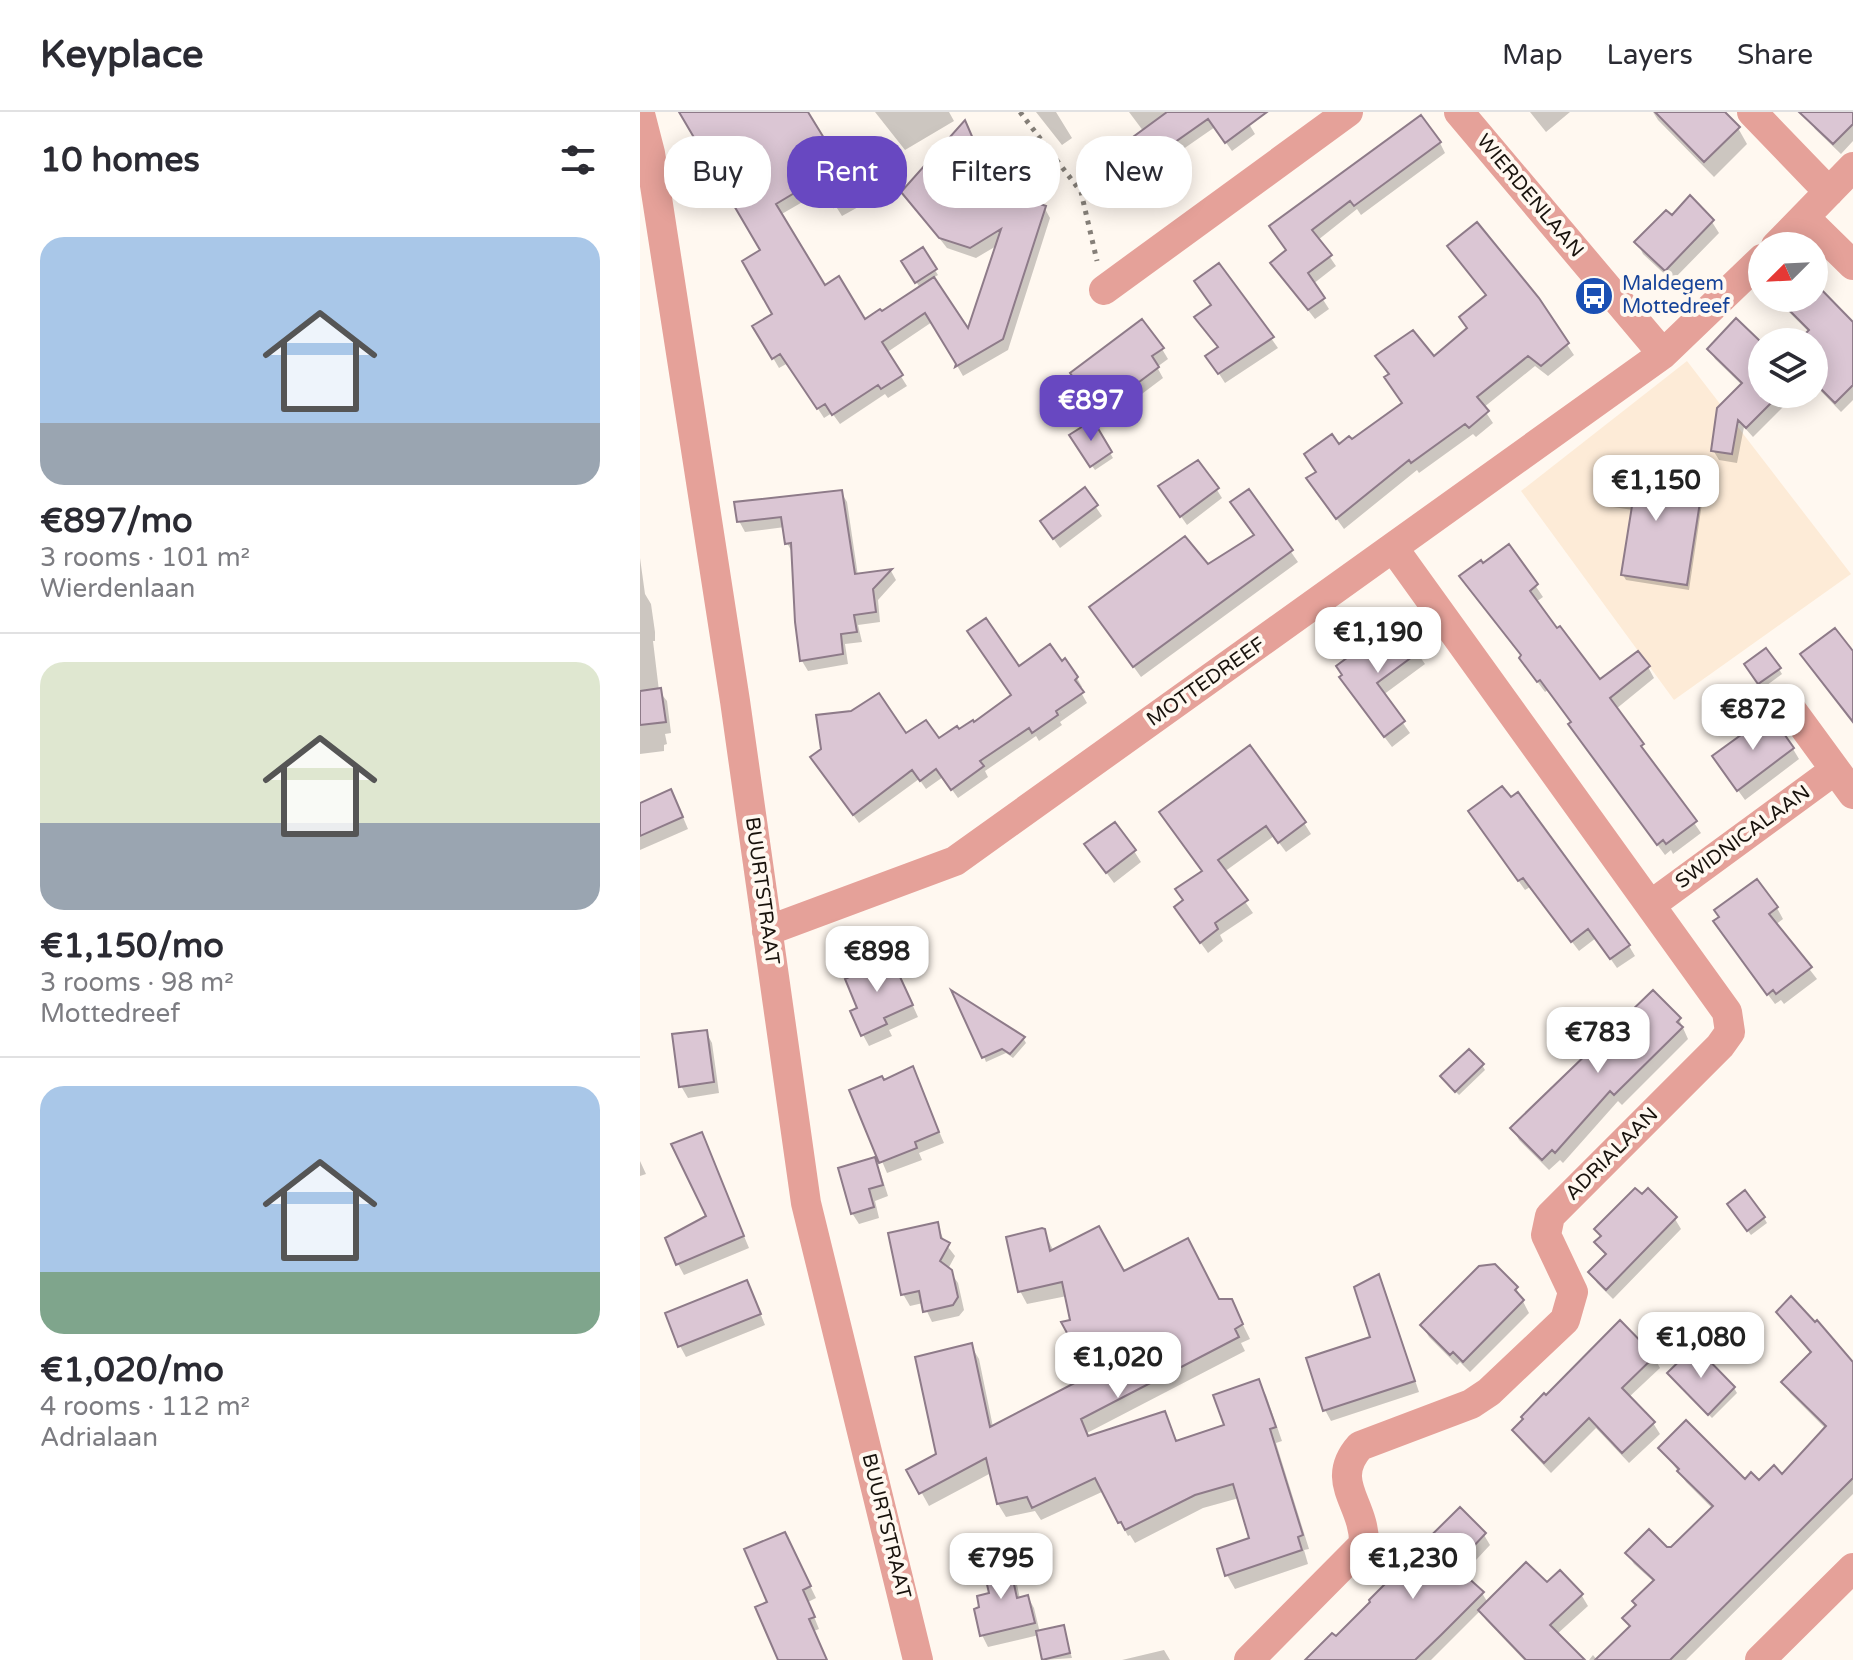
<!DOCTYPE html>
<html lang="en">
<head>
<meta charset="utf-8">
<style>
	:root { --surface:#fff; --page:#f7f7f7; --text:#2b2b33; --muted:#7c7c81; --line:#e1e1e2; --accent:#6848c1 }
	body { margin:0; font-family:"Varela Round",sans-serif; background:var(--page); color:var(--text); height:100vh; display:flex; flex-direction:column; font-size:30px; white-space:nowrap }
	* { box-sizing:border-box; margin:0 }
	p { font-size:26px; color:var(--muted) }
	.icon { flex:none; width:44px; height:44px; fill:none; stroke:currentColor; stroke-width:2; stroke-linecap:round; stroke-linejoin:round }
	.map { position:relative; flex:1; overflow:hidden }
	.side { display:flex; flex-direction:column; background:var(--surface); width:640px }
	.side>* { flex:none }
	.top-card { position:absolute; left:24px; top:24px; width:760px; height:72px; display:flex; gap:16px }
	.needle { width:52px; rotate:246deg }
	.fabs { position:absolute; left:1108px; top:120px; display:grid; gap:16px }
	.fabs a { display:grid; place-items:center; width:80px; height:80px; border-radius:50%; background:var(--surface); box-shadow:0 4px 20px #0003; font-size:40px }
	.price { position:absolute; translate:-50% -68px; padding:0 18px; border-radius:16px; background:#fff; color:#222; font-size:26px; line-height:52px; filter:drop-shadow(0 2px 4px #0008) }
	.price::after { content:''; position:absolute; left:50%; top:48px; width:24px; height:18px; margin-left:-12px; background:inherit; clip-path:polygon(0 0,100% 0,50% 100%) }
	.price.on { background:var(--accent); color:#fff }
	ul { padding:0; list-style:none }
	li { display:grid; align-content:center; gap:16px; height:424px; padding:0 40px }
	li+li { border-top:2px solid var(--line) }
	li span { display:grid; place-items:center; height:248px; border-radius:24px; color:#555 }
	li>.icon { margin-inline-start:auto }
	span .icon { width:144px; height:144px; fill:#fffc; stroke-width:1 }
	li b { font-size:34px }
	h2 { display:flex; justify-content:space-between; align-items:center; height:96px; padding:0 40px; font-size:34px }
	.pill { padding:0 28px; border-radius:32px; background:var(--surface); box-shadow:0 4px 20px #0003; font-size:28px; line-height:72px }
	.pill.on { background:var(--accent); color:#fff }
	header { display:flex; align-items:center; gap:48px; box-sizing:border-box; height:112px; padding:0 40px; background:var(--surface); border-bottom:2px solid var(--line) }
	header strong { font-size:38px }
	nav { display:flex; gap:44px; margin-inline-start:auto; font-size:28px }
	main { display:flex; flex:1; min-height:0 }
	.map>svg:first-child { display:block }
	.built { fill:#fdebd7 }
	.shadow { fill:#0003 }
	.building { fill:#dbc6d4; stroke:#8e7b89; stroke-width:2 }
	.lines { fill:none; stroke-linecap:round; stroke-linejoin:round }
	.path { stroke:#857f78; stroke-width:5; stroke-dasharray:4 6; stroke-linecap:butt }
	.minor { stroke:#e5a199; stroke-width:30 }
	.labels { text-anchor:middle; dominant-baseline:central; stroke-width:8; stroke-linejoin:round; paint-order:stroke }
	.street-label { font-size:20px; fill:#19130d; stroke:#fff8f0 }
	.transit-label { font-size:20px; fill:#164399; stroke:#fff8f0; text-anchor:start }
</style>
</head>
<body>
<header>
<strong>Keyplace</strong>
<nav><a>Map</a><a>Layers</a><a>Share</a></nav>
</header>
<main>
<section class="side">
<h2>10 homes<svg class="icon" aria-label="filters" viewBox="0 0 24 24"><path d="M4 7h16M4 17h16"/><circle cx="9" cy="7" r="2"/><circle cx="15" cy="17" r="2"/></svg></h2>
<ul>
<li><span style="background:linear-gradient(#a9c7e8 75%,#9aa5b1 0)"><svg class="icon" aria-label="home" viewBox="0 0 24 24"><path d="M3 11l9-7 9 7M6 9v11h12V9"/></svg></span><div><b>€897/mo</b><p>3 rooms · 101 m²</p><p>Wierdenlaan</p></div></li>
<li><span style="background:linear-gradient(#dfe7d0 65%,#9aa5b1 0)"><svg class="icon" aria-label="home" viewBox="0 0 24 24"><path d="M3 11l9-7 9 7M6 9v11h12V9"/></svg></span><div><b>€1,150/mo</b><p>3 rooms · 98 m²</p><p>Mottedreef</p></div></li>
<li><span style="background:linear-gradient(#a9c7e8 75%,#7fa58c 0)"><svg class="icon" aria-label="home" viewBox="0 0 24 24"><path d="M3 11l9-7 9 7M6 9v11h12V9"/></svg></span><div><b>€1,020/mo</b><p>4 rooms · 112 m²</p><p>Adrialaan</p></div></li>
</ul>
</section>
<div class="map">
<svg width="1213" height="1548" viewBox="0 0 1213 1548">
	<rect width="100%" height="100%" fill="#fff8f0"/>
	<path class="built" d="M1047,249L1211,462L1034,588L881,379Z"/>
	<path class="shadow" d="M42,0H166L194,47L214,35L240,83L202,104L185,77L140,103L185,175L225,209L241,202L280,176L264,150L282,138L298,163L293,166L329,220L358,133L336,146L307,136L263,80L337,38L345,54L327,67L337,70L341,75L404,95L410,106L368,238L323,264L292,210L246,241L267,274L248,286L245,282L200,312L192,301L184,306L148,251L139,256L115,215L135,203L123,139Z
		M235,0H309L314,9L265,38Z
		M396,0H416L432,26L422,33Z
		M489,0H626L609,12L615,22L592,39L575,15L526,49L543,75L521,92L502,66L487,77L471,57L504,20Z
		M890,0H930L906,20Z
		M1013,0H1082L1098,16L1107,32L1074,65L1018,8Z
		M1174,0H1213V29L1201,42L1175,17L1168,6Z
		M800,31L805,41L721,103L717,97L678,128L696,154L673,172L689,197L675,207L639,161L647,139L637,125Z
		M1032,106L1072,110L1079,121L1032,169L1003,142L997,130Z
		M809,135L897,188L934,243L908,264L895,254L843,296L853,311L836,325L833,322L779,361L777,358L704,417L675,377L678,361L699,335L711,330L764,292L744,256L793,246L828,217L847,185Z
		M579,153L638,236L585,271L574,254L579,237L563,216L573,194Z
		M1174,173L1213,213V288L1201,300L1174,272V230H1160L1169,220L1148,199L1142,189L1145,186H1174Z
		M1122,234V282H1156L1113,325L1104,315L1097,351L1079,348L1073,338L1102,273L1075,247L1069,237Z
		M522,237L528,247L517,255L523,266L466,309L439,271Z
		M452,311L473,346L455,358L434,329Z
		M1062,373L1064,378L1049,478L986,468L983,463L993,398L966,394L963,388Z
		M444,378L462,404L420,436L408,419Z
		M577,378L582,386L547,413L526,383Z
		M201,380L207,390L218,464L251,459L256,468L238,488L240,510L218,513L222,530L205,532L208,552L168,559L162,549L157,510L153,442L147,431L145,415L105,420L99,409Z
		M609,380L658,450L501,565L458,506L568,455L615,425Z
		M869,435L903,485L896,490L959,570L1008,555L1014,566L976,597L1061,721L1033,742L1031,738L1025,743L937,624L932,612L908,578L905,580L888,557L882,545L821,464L843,454Z
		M0,446L5,482L11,492L15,520V529H13L19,579L27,589L31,621L25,622L27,632L24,633V639L0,642Z
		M757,512L785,552L743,583L770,621L752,635L708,577Z
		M378,557L437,566L442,575L439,577L447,591L420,610L422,613L399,629L396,624L345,659L348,665L318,686L303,665L286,677L279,667L219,711L178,655L266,624L299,629L334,613L373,584Z
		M1139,557L1142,562L1123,576L1109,558Z
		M1153,637L1159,647L1105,688L1081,655Z
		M37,691L48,717L0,738V693Z
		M836,710L989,834L995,844L977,856L956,826L939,839L890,775L885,778Z
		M664,711L671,722L646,740L634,724L584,760L613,801L580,823L583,829L568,841L543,806L545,789L564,760L528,712Z
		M494,739L501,750L474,771L454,744Z
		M1137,796L1143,807L1135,813L1177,867L1144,892L1141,888L1135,892L1082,821Z
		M255,854L278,905L249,918L252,924L229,934L223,923L220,897Z
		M1039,907L1048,927L982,993L978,989L923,1051L920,1048L909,1058L879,1028L873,1016Z
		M66,920L72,931L79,981L48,986L41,974Z
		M383,926L386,931L373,946L366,941L346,950L344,945Z
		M842,953L845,958L819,983L806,970Z
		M272,956L304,1031L279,1041L282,1048L247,1061L212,979L244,970Z
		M61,1022L109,1136L44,1163L38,1152L69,1105Z
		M234,1048L240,1059L248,1084L235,1089L239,1106L219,1112L212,1101Z
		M0,1049L6,1062L0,1064Z
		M1092,1098L1124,1106L1127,1111L1111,1123Z
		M1035,1107L1041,1117L973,1187L957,1171L951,1160L966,1144L957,1130L961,1126L956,1117Z
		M297,1112L305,1131L315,1144L308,1157L318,1171L324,1198L319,1204L292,1210L283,1191L270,1194L263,1182Z
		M404,1119L414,1140L579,1189H591L610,1227L601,1231L605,1239L447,1321L449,1326L524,1301L538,1331L587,1315L618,1270L626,1283L642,1329L636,1331L669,1437L664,1438L668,1452L595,1477L587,1463L612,1428L599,1386L563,1396L495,1431L490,1423L488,1424L464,1379L401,1408L395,1399L366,1405L358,1392L351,1361L289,1394L269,1358L299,1343L331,1234L339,1247L353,1315L453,1264L433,1209L427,1184L387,1192L380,1179Z
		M738,1164L744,1175L779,1280L691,1309L685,1298L668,1247L732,1226Z
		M876,1176L889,1201L830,1260L820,1250L817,1253L789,1225L782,1213Z
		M112,1182L125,1213L46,1245L40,1234Z
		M1138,1200L1213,1253V1382L1046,1548H949L953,1543L957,1548L991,1516L985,1506L998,1494L1014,1470L994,1452L987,1441L1032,1437L1073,1397L1046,1370L1021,1336L1105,1370H1119L1142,1365L1186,1317L1150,1281L1144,1270L1171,1242Z
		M980,1211L1014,1245L1020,1256L988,1286L1013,1311L1020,1322L989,1351L956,1316L911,1361L881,1329L874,1318Z
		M1029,1262L1094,1276L1097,1281L1072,1306Z
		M844,1423L850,1433L822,1463L842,1481L848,1491L907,1473L919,1461L942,1484L948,1494L916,1523L945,1548H884L846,1508L840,1499L791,1548H668Z
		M150,1433L176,1486L168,1490L179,1517L174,1519L186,1548H141L130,1491Z
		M367,1447L374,1458L380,1487L388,1485L394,1496L400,1521L423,1515L432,1546L404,1548L399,1523L348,1535L342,1523L352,1483Z
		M524,1538L530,1548H482Z"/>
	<path class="building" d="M39,0H168L195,44L215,33L236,72L194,95L178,67L136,92L185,173L199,164L225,207L240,197L242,199L294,165L328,216L361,117L330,136L299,126L261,80L325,8L340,43L315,61L339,68L338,72L406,94L363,227L315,255L316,252L285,201L242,230L263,263L241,277L238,273L192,303L185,292L177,297L140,242L132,247L112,214L132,202L102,149L120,138Z
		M527,0H627L585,31L568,7L521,40L540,64L514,84L495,58L480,69L463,47Z
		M1015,0H1085L1100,15L1064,50Z
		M1159,0H1213V12L1193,32Z
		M781,3L801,30L714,94L710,89L672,118L692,143L668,161L685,186L668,198L630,151L646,138L629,114Z
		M1050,83L1074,108L1025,159L994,130L1026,98L1032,103Z
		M837,110L899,186L929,231L901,254L888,244L837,285L849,299L829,316L825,312L771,351L769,348L696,407L666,366L676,360L664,342L692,322L699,332L709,324L712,327L762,291L744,265L749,262L735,244L773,218L794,244L827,216L819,205L846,183L807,134Z
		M283,135L297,157L275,171L261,149Z
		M579,151L634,225L578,262L565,244L578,235L554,205L571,193L554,169Z
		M1174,170L1213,210V273L1195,291L1174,270V230H1157L1169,218L1137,186H1174Z
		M1096,206L1122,231V282H1140L1106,316L1098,308L1092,342L1071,339L1077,296L1102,271L1067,237Z
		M502,207L524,236L512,244L519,255L459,300L430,261Z
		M453,308L472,340L450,355L429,323Z
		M558,348L579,376L540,405L518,374Z
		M967,355L1063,371L1047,473L981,463L992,394L961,389Z
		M445,375L458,393L413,427L400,409Z
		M609,377L653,438L493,555L449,495L545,424L568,452L614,423L590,390Z
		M202,378L215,462L252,457L233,477L236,500L214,503L217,520L201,522L203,542L160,549L155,510L151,431L145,432L141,405L97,410L94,390Z
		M869,432L898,472L890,479L917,516L920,514L960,567L998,539L1010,554L970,586L1004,632L1001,634L1057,709L1026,732L1023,728L1017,733L928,612L931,610L900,568L897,570L879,546L881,543L819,464L841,448L843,451Z
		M346,506L379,554L410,532L422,549L425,546L438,565L435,568L444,580L416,599L418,603L392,621L389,616L340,649L344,654L311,678L296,657L280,669L272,658L213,703L170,645L181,637L176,603L211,599L239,581L266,621L286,608L299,626L317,614L319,617L333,608L334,610L371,583L327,519Z
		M757,509L780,539L737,571L765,609L744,625L699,565L702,563L696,554Z
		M1195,516L1213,539V610L1160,542Z
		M1126,536L1141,556L1118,572L1104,552Z
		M21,576L26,610L0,613V579Z
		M1130,602L1154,636L1097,679L1072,644Z
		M610,633L666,710L638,731L626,714L578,748L608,788L575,811L578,817L560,831L534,795L543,788L535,777L562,759L519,700Z
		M862,674L871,685L878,680L990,833L970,847L948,817L931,830L883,766L878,769L828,699Z
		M31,677L43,705L0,724V691Z
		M475,710L496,738L466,761L444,732Z
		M1117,767L1138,795L1129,802L1172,855L1136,882L1133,878L1127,883L1073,809L1079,805L1074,798Z
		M249,841L273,893L244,906L247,912L221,924L210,899L217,896L205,867L231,855L229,850Z
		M311,878L385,925L370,942L362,937L342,946Z
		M1013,878L1041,906L1037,910L1043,915L974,983L970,979L915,1041L912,1038L902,1048L870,1016Z
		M67,918L74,970L39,975L32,922Z
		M829,937L844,952L815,980L800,964Z
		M273,954L299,1020L275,1030L277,1036L239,1051L209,978L242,964L244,968Z
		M62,1020L104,1124L36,1153L25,1126L66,1104L31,1032Z
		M235,1045L243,1073L229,1077L234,1095L211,1102L198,1056Z
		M995,1076L1002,1082L1008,1076L1037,1105L966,1178L948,1160L966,1142L954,1130L961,1124L954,1117Z
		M1105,1078L1125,1105L1107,1119L1087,1092Z
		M298,1110L301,1126L310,1131L300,1149L312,1158L318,1185L313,1193L283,1200L279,1179L261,1183L248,1121Z
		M459,1114L484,1159L548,1126L579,1187H592L603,1212L595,1217L599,1225L441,1307L448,1324L525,1299L536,1329L584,1313L573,1283L619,1267L636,1315L630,1317L663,1423L658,1425L662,1438L585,1464L577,1437L609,1426L593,1372L555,1383L485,1418L481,1410L478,1411L455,1366L392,1396L387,1385L357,1392L346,1346L279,1382L266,1358L296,1342L275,1245L332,1231L350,1315L450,1263L421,1210L430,1208L422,1170L378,1180L366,1125L402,1116L405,1117L410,1139Z
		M855,1152L878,1175L875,1178L884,1188L823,1250L813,1240L810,1243L780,1213L839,1154Z
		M739,1162L775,1269L683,1299L666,1246L730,1225L714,1175Z
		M107,1168L121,1202L38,1235L25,1201Z
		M1151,1184L1175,1210L1177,1208L1213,1250V1366L1030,1548H955L990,1514L982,1506L996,1493L992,1489L1014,1468L985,1441L1009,1417L1027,1435H1031L1073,1394L1037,1359L1039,1357L1018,1336L1046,1308L1105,1367L1111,1360L1119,1368L1134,1353L1142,1362L1186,1314L1141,1270L1171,1240L1136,1200Z
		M980,1208L1015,1244L982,1276L1015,1310L982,1341L949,1306L904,1351L872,1318L883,1307L881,1305L904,1281L906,1283Z
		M1055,1234L1095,1275L1068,1303L1027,1261Z
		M820,1395L846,1421L815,1454L844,1480L801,1523L775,1548H665L692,1521L696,1524L730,1490L729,1488L749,1468L747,1467Z
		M145,1420L171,1474L163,1478L175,1505L169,1507L187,1548H138L115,1495L127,1490L104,1437Z
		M368,1445L377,1486L388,1483L395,1511L340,1524L334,1497L339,1495L337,1484L349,1481L342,1451Z
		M886,1450L907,1470L920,1458L943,1482L910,1513L945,1548H886L838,1498Z
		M424,1513L430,1541L402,1548L396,1519Z"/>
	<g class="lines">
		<path class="path" d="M380,0L441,80L457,149"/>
		<path class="minor" d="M819,0L1023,242
			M1112,0L1189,80
			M0,2L10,41L95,589L166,1091L278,1548
			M1165,106L1213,153
			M1136,134L1213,55
			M464,178L708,0
			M1148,593L1213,682
			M1012,792L1195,658
			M127,819L315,749L1023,242L1122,147
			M609,1548L724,1432C725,1391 688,1370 720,1334L831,1292L849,1280L925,1208L933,1180L906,1123L910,1104L1080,934L1090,920L1087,900L754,437
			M1120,1548L1213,1456"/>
	</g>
	<defs>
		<g id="bus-disc" transform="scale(2)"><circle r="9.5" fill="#1a4fb4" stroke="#fff8f0"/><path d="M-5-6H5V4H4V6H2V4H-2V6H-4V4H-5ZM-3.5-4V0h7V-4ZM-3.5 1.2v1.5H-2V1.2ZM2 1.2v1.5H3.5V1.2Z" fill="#fff"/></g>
	</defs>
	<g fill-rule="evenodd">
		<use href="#bus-disc" x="954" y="184"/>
	</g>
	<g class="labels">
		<g class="street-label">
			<text transform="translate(890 84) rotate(50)">WIERDENLAAN</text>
			<text transform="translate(566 570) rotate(-35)">MOTTEDREEF</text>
			<text transform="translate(1103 725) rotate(-36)">SWIDNICALAAN</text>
			<text transform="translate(122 779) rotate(82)">BUURTSTRAAT</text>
			<text transform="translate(972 1042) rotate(-45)">ADRIALAAN</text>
			<text transform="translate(246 1414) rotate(76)">BUURTSTRAAT</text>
		</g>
		<g class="transit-label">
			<text x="982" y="172">Maldegem<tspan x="982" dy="23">Mottedreef</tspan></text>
		</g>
	</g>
</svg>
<div class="fabs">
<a><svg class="needle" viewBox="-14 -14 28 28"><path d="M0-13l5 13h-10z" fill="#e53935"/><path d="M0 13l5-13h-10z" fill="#7c7c81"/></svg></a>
<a><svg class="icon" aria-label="layers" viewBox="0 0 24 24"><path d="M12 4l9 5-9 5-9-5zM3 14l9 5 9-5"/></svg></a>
</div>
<b class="price on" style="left:451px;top:331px">€897</b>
<b class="price" style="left:1016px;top:411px">€1,150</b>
<b class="price" style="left:738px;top:563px">€1,190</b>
<b class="price" style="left:1113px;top:640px">€872</b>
<b class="price" style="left:237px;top:882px">€898</b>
<b class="price" style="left:958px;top:963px">€783</b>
<b class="price" style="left:1061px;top:1268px">€1,080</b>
<b class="price" style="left:478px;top:1288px">€1,020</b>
<b class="price" style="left:361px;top:1489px">€795</b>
<b class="price" style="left:773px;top:1489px">€1,230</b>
<div class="top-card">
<a class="pill">Buy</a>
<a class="pill on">Rent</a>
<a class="pill">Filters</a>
<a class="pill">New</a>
</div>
</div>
</main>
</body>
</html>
